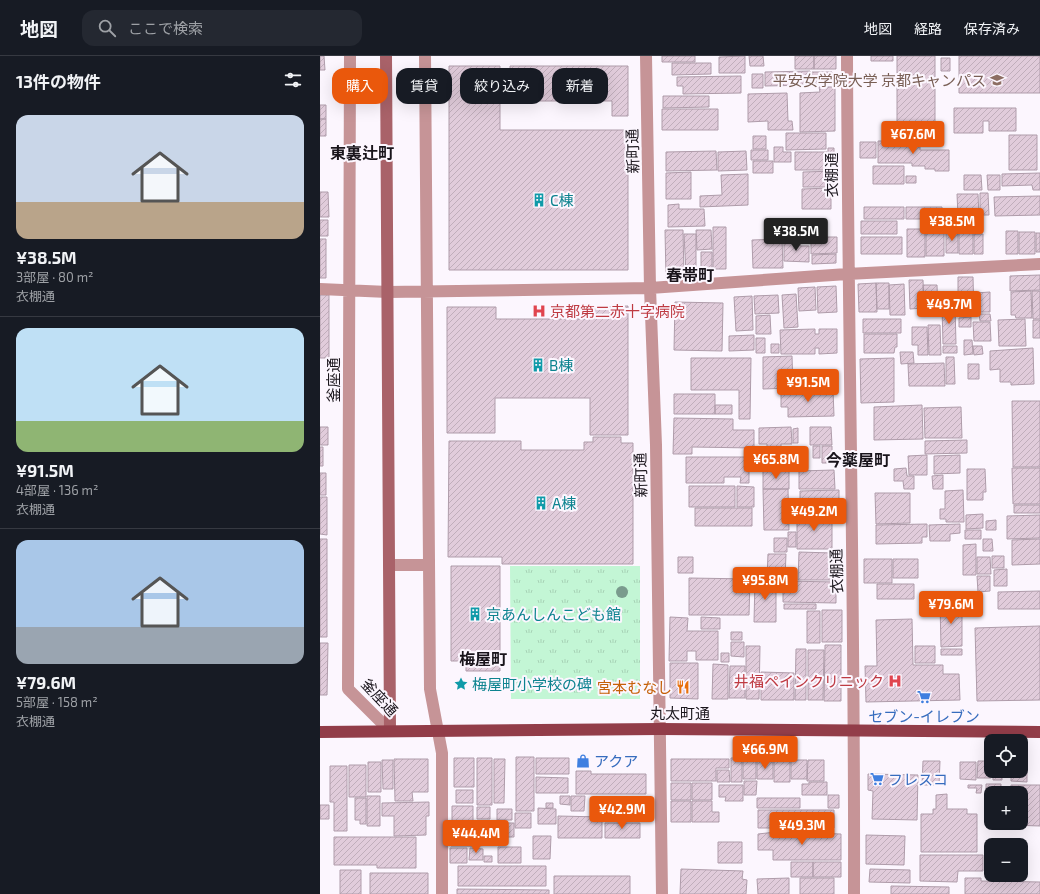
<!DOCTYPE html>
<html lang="ja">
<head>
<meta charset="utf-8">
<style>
	:root { --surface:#171b24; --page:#242831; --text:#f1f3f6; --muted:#9ea1a6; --line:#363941; --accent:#ea580c }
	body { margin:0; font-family:"Exo 2","Noto Sans JP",sans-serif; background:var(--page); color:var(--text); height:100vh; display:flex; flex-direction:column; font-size:15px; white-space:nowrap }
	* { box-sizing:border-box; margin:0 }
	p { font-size:13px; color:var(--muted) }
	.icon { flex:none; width:22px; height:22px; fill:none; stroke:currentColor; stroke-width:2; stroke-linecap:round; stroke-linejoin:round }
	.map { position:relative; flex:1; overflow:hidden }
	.details { display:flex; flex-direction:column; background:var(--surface); width:320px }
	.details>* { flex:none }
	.hud { position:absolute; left:12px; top:12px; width:380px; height:36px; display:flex; gap:8px }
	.tools { position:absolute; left:664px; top:678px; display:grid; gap:8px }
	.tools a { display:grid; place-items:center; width:44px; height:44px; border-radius:8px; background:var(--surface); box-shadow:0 4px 16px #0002; font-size:20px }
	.price { position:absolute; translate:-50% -34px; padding:0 9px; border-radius:4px; background:var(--accent); color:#fff; font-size:13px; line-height:26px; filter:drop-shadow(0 1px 2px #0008) }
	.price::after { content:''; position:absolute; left:50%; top:24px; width:12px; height:9px; margin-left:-6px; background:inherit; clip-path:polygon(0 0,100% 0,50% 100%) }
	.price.selected { background:#222; color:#fff }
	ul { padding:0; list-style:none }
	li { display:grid; align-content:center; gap:8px; height:212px; padding:0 16px }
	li+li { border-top:1px solid var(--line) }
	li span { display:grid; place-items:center; height:124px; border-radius:12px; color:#555 }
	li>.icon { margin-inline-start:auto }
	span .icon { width:72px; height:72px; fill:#fffc; stroke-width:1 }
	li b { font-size:17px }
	h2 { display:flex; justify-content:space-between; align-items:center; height:48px; padding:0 16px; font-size:17px }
	.tag { padding:0 14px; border-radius:12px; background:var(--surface); box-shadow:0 4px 16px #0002; font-size:14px; line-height:36px }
	.tag.selected { background:var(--accent); color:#fff }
	header { display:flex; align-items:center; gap:24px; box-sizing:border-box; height:56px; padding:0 20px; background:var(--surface); border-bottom:1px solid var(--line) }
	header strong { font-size:19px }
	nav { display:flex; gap:22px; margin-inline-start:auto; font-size:14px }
	.search { width:280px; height:36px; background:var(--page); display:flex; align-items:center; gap:10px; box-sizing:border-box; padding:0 14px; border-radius:12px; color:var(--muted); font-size:15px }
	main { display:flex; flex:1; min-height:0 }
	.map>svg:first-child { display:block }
	.park { fill:url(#park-tufts) }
	.building { fill:url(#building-hatch); stroke:#af9caa }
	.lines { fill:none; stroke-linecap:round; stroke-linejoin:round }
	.street { stroke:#c69497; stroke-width:12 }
	.secondary { stroke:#a96269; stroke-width:12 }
	.primary { stroke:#923d49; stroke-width:12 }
	.tree { fill:#7a9b8d }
	.labels { text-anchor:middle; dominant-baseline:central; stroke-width:4; stroke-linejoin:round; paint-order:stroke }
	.education-label { font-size:15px; fill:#785e54; stroke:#fcf6fe; text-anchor:end }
	.street-label { font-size:15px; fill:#19141b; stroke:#fcf6fe }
	.culture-label { font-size:15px; fill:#0d838f; stroke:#fcf6fe; text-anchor:start }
	.health-label { font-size:15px; fill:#be3a42; stroke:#fcf6fe; text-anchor:start }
	.food-label { font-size:15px; fill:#c56008; stroke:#fcf6fe; text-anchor:end }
	.shop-label { font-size:15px; fill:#366cbe; stroke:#fcf6fe; text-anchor:start }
	.neighbourhood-label { font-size:16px; font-weight:bold; fill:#19141b; stroke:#fcf6fe }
</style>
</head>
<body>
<header>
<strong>地図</strong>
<div class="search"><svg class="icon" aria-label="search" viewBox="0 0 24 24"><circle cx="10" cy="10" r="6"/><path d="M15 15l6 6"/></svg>ここで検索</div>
<nav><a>地図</a><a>経路</a><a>保存済み</a></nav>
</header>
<main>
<section class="details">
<h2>13件の物件<svg class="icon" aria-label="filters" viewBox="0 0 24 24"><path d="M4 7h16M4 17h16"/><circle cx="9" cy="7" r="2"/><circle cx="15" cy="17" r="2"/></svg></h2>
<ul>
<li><span style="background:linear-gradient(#c9d6e8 70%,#b9a48a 0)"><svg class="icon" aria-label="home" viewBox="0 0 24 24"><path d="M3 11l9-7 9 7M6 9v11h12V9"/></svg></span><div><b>¥38.5M</b><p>3部屋 · 80 m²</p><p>衣棚通</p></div></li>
<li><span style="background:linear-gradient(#bfe0f5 75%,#8fb573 0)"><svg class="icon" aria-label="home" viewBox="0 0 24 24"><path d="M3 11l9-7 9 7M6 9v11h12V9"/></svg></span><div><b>¥91.5M</b><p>4部屋 · 136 m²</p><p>衣棚通</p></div></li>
<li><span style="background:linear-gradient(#a9c7e8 70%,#9aa5b1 0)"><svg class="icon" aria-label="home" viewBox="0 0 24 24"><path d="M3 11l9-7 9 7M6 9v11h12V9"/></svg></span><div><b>¥79.6M</b><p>5部屋 · 158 m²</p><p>衣棚通</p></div></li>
</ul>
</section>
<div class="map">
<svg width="720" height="838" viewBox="0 0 720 838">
	<defs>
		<pattern id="park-tufts" width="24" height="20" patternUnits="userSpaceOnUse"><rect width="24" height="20" fill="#c3f6d5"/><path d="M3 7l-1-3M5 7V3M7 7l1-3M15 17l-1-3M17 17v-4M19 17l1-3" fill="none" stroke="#a7d2b6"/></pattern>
		<pattern id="building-hatch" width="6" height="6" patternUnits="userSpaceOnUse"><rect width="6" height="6" fill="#e1ccdb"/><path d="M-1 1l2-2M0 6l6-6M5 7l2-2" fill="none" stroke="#c0aebb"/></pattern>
	</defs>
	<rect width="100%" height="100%" fill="#fcf6fe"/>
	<path class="park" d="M190,510H320V643H191Z"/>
	<path class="building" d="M0,0H4L5,14H0Z
		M342,0H375V6H342Z
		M425,0V17H399V1Z
		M429,0H443L444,10H430Z
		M475,0H494V13H475Z
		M494,0H516V13H494Z
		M551,0H573V5H551Z
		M577,0H615V78H577Z
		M639,0H720V37H639Z
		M621,2H630V15H621Z
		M352,7H391V18L352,19Z
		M129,10H180V74H308V214H129Z
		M190,10H308V60H292V45H190Z
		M490,15L491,29L445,30V16Z
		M492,16H512L513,28H492Z
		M432,18H443V32H432Z
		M421,20V37L363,38V30H357V21Z
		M499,31H515V75L480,76V37L500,36Z
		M467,37L468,65H472L473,74H448V65L428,66V38Z
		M343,40H389V51L343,52Z
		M0,49H6V63H0Z
		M634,52H696V75H669V65H663V77H634Z
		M342,53H398V74H342Z
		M0,63H6V80H0Z
		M466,77H506V93L466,94Z
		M689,79H717V114H689Z
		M433,80H446V93H433Z
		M558,85H600V94H629V115H615V113H605V110H592V107H558Z
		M540,86H556V102H540Z
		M454,91H463V96H471V106H454Z
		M508,92H514V104H508Z
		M431,94H448V104H431Z
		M396,95L397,114L346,115V96Z
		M426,95L427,114L398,115V96Z
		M475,96H507V114H475Z
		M433,105H453V117H433Z
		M553,110H584V128H553Z
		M516,115V131H483V116Z
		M371,116V143H346V117Z
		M720,117V134H713L712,129L682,130V118Z
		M428,118V149L380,151V140L402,139L401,119Z
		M644,119H661L662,134H644Z
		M667,119H680V134H668Z
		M586,120H596V127H586Z
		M511,132V153H482V133Z
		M0,136H8L9,161H0Z
		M660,137H668L669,159H660Z
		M637,138H658L659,160H638Z
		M720,140V159L675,160L674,141Z
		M359,148V153H384L385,170L348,171V149Z
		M544,151H584V163H544Z
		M586,151H622V163H586Z
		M0,164H8V180H0Z
		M541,165H577V178H541Z
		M393,171H406V213H393Z
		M606,171H624V200H606Z
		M587,173H605V201H587Z
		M639,173H653V198H639Z
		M345,174H363L364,221H346Z
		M376,174H391L392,193L377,194Z
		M626,174H638V197H626Z
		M686,175H698V198H686Z
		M699,176H715V198H699Z
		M716,177H720V196H716Z
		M364,178H376V216L366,217Z
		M654,178H663V198H654Z
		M491,181H517V197L491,198Z
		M541,181H582V198H541Z
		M0,183H6V222H0Z
		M462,183L463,212H433L432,184Z
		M480,185V190H489V206L464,205V186Z
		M381,196H392V220H381Z
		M516,198V207L492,208V199Z
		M720,219V234L690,235V220Z
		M638,221H653L654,260H638Z
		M589,224H603L604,252L590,253Z
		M556,227H569V253H557Z
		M556,227L557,256H539L538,228Z
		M584,228L585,259H570L569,229Z
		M603,229H617L618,258L604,259Z
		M516,230L517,256L498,257L497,231Z
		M495,231L496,254L479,255L478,232Z
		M711,235L712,262H696L695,259H691V236Z
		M712,235H720V263H713Z
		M670,236V256H655V237Z
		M476,238L478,271L464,272L462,239Z
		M0,239H9V302H0Z
		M458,239L459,257L435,258L434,240Z
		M432,240L433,274L416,275L414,241Z
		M355,246L403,247L402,295L354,294Z
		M308,250V379H270V342H175V377H127V251H176V263H274V251Z
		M622,250H635L636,288H623Z
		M659,258H670L671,265H660Z
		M450,259L451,278H436V260Z
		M651,261V271H639V262Z
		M543,263H581V277H543Z
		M705,263L706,290H679L678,264Z
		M713,264H720V282H713Z
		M653,266H670L671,285H654Z
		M608,269H620L621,299H609Z
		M592,271H607L608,299H598V289H592Z
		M495,273V278H499V273H517V297L499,298V292H495V298H461L460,274Z
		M544,278H577V291H575L574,297H544Z
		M434,279V294L409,295V280Z
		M436,282H445V297H436Z
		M644,284H652L653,298L644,299Z
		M451,288H459V297H451Z
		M623,290H637V297H623Z
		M653,290H662L663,298L654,299Z
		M713,292L714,328L691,329V326H680V313L670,314V295Z
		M580,296H593L594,307L581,308Z
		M472,300L473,332L443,333V301Z
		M626,301H634L635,328H626Z
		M371,302H431L430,363H419V334H371Z
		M574,302V346L541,347L540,303Z
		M624,307L625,330H589L588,308Z
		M648,308H659V323H648Z
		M513,334L514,360L468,361V351H461V335Z
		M354,338H395V358H354Z
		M692,345H720V411H693Z
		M395,349H412V358H395Z
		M602,349L603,383L554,384V351Z
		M641,351L642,382H605L604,352Z
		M354,362L413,363V374H434V392L372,391V398H353Z
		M0,371H8V389H0Z
		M471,371L472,388H461V400H447V388H439V372Z
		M490,371H511L512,389H490Z
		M478,372V387H473V373Z
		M273,381H301V387H313V508H182V501H128L129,385H201V394H264V386H273Z
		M647,384V397L605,398V385Z
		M493,390H500V402H493Z
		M502,390H512V407H502Z
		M0,391H3V410H0Z
		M481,399H487V407H481Z
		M607,399V419H589L588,400Z
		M640,399V417L614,418V400Z
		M366,401H429V427H420L421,421H404V427H366Z
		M586,412L587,420H594V433H584L583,425H574V413Z
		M692,412H720V448H693Z
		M647,413H665L666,436H663V444H647Z
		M443,414H469V433H443Z
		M514,414L515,433H479V415Z
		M0,417H6V439H0Z
		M623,419V433H613L612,420Z
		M369,430H415V451H369Z
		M417,430L434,431V451H417Z
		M443,433H468L469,474H444Z
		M519,434V453H480V435Z
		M643,434L644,466H626V463H620V453H625V435Z
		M555,437H590V467L556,468Z
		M0,441H7V479L0,478Z
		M694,449H720V457H694Z
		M375,452H432V470H375Z
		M663,458V472L646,473V459Z
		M477,459L512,460V493H477Z
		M720,459V482L687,483V460Z
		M676,464V474H666V465Z
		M607,468V481H602V487L556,488V469Z
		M640,468V477L630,478V485H610L609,469Z
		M645,474H661V483H645Z
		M468,476H476V491H468Z
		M454,482H467V496H454Z
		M0,483H7V581H0Z
		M663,483H672L673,495H663Z
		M720,483V508L692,509V484Z
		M656,488V519H643V489Z
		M479,496L512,497V524H478Z
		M448,498H466L465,522H447Z
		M672,500H684V512H672Z
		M358,501H373V517H358Z
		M657,501H670L671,518H657Z
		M544,503H572V527H544Z
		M573,503H598V522H573Z
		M131,510H180V615H146V605H131Z
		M687,513V530H674V514Z
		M657,520H670V535L658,536Z
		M369,522L430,523L429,559H369Z
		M435,524H456V566H434Z
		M463,525L516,526V547L463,546Z
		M557,528H594V543H557Z
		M720,535V553H678V536Z
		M620,547H642V590L621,591Z
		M464,548H496V553H464Z
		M502,554H522V586H502Z
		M487,555H500V587H487Z
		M350,561L368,562L367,575H398V604H376V595H367V605H349Z
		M381,561L400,562V573H381Z
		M592,563L593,609H623V618H639L640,644L546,646L545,610H557L556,564Z
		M720,570V644L657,645L655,572Z
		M411,576H422V584H411Z
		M411,586H424V601L411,600Z
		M0,587H8L7,639H0Z
		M505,589H521V645H504Z
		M426,590H440L439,643H426Z
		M595,590H615V607H595Z
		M476,593H486V644H475Z
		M621,593H642V599H621Z
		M488,594H504L503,644H488Z
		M401,597H409V606H401Z
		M350,607H378V643L350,642Z
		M393,608L408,609V643H392Z
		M410,610H425V642H409Z
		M441,616L474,617V644H441Z
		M196,701H214V755H196Z
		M134,702H154V731H134Z
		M157,702H172V749H157Z
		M216,702H249V718H216Z
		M411,702H422V726H411Z
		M74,703H108V736H92L93,745H75Z
		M174,703H185L184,747H174Z
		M351,703H409V712H396V725H351Z
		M62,704H73V733H63Z
		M423,704H436V723H423Z
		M437,704H453V723H437Z
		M454,704H470V726H454Z
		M471,704H487V723H471Z
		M488,704H504V725H487Z
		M603,705H620L619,729H602Z
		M658,705H671V722H657Z
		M48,706H61V736H48Z
		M640,706H656V724L640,723Z
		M701,706L707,707V726L691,725V716L701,715Z
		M29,709H46V741H29Z
		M10,710H27V775H14V746H10Z
		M397,714H409L410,726H397Z
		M256,715H271V718H326V738H256Z
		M673,715H682V724H673Z
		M548,718L598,719L597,764L552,763L553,735L548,734Z
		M216,721L248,722V737H216Z
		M424,725H437L436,739H424Z
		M489,726H507V739H482V728H489Z
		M351,727H371V744H351Z
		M372,727H392V744H372Z
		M666,728H681V737H671V744H666Z
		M399,729H423V745H405L406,741H399Z
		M648,729H662L661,737H656L657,732H648Z
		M691,729H720V770L690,769V767H701V737H691Z
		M136,734H153V747H136Z
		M627,738V753H647V758H657V796H601V758H613V753H616V739Z
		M508,739H519V752H508Z
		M47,740H60V770H47Z
		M240,740H250V749L240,748Z
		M251,740H265L264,755H251Z
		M290,741H327V757H289Z
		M35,742H46V768H40V764H35Z
		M437,742H480V752H437Z
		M351,745H371V766H351Z
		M372,745H392V756H399V766H372Z
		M109,746V760H106V779L74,780V760H62V747Z
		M666,746H671V763H666Z
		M226,747H233V752H226Z
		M0,749H9V763H0Z
		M132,750H153V765H132Z
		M157,751H170V763H157Z
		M218,752L236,753V768H218Z
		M177,753H192V764H177Z
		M438,754H514V772H438Z
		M195,757H211V772H195Z
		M238,760L282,761V782H238Z
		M131,767L155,768V790H131Z
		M168,767H194V781H168Z
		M285,767H320V782H285Z
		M456,776L521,778V804H453V794H438V778Z
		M546,779L585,780L584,809L546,808Z
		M213,780H231L230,803H213Z
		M14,781H96V812H57V809H14Z
		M170,783H186V789H170Z
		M398,786H422V807H398Z
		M178,791H201V807H178Z
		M130,792H147V807H130Z
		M150,792L163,793V804H149Z
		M600,799H663V815H638L637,826L600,825Z
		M164,800H172V806H164Z
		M471,806H493V821H471Z
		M493,806H521V821H493Z
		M138,810H226V830H138Z
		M361,813L423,815L422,823L427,824L426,838H360Z
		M550,813L590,814V827L549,826Z
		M20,814H41V838H20Z
		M50,817H108V838H50Z
		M234,820H310V838H234Z
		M469,822V838H438L437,823Z
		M480,822H514V838H480Z
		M645,822H661V825L720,826V838H645Z
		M571,830L629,831V838H571Z
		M137,833L229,834V838H137Z"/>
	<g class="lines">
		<path class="street" d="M30,0L28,633L70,675
			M105,0L110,633L122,697V838
			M326,0L330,232L336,389L342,838
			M527,0C528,279 535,559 534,838
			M0,233L68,236L330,232L527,218L720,208
			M69,509H109"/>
		<path class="secondary" d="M66,0L70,675"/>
		<path class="primary" d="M0,676L340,673L720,676"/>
	</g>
	<circle class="tree" cx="302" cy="536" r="6"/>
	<defs>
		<g id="university-bare" transform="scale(1.08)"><path d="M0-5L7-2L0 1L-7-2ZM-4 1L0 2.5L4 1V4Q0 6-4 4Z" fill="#8d6e63" stroke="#fcf6fe" stroke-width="2.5" paint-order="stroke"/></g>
		<g id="building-bare" transform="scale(1.08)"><path d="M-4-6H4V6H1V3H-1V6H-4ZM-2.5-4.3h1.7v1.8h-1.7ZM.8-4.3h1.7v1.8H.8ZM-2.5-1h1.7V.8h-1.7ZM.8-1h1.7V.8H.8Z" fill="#0f9aa8" stroke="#fcf6fe" stroke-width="2.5" paint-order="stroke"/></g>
		<g id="hospital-bare" transform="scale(1.08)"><path d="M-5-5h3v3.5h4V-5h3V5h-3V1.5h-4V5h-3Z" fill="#e0444e" stroke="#fcf6fe" stroke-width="2.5" paint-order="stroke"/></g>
		<g id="sight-bare" transform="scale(1.08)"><path d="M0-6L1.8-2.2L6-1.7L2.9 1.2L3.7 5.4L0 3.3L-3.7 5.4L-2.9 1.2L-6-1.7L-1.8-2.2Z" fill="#0f9aa8" stroke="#fcf6fe" stroke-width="2.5" paint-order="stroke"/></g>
		<g id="restaurant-bare" transform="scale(1.08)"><path d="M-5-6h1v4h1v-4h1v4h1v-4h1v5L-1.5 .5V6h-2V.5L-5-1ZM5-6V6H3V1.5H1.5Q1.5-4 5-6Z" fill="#e8710a" stroke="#fcf6fe" stroke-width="2.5" paint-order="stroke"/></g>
		<g id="supermarket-bare" transform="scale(1.08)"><path d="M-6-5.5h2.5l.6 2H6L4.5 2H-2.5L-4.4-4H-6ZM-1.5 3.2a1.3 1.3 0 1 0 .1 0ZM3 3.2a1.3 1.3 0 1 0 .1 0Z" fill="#3f7fe0" stroke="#fcf6fe" stroke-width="2.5" paint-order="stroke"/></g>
		<g id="shop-bare" transform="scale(1.08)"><path d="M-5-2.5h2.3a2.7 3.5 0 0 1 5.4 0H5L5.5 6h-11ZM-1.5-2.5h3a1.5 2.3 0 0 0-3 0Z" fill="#3f7fe0" stroke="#fcf6fe" stroke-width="2.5" paint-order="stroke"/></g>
	</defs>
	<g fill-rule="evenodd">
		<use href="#university-bare" x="677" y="24"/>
		<use href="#building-bare" x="219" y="144"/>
		<use href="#hospital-bare" x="219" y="255"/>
		<use href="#building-bare" x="218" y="309"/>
		<use href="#building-bare" x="221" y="447"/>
		<use href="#building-bare" x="155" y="558"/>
		<use href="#hospital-bare" x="575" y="625"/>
		<use href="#sight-bare" x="141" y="628"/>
		<use href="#restaurant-bare" x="363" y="631"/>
		<use href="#supermarket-bare" x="604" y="641"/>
		<use href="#shop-bare" x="263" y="705"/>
		<use href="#supermarket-bare" x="557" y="723"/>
	</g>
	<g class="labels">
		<g class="education-label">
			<text x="666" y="24">平安女学院大学 京都キャンパス</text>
		</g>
		<g class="street-label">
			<text transform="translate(312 95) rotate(-91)">新町通</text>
			<text transform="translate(511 119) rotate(-90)">衣棚通</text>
			<text transform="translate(13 324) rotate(-90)">釜座通</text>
			<text transform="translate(320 419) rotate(-91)">新町通</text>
			<text transform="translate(516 515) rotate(-91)">衣棚通</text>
			<text transform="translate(60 641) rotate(47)">釜座通</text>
			<text x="360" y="657">丸太町通</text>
		</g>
		<g class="culture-label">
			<text x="230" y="144">C棟</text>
			<text x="229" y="309">B棟</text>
			<text x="232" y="447">A棟</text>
			<text x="166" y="558">京あんしんこども館</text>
			<text x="152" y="628">梅屋町小学校の碑</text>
		</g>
		<g class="health-label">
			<text x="230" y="255">京都第二赤十字病院</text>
			<text x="564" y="625" text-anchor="end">井福ペインクリニック</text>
		</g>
		<g class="food-label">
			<text x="352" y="631">宮本むなし</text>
		</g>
		<g class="shop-label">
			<text x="604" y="660" text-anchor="middle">セブン-イレブン</text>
			<text x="274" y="705">アクア</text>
			<text x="568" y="723">フレスコ</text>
		</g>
		<g class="neighbourhood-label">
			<text x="42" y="96">東裏辻町</text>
			<text x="370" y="218">春帯町</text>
			<text x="538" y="403">今薬屋町</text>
			<text x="163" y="602">梅屋町</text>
		</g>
	</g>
</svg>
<div class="tools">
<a><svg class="icon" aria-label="locate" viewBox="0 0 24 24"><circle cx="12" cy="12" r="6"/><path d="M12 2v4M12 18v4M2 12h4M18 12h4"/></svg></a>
<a>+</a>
<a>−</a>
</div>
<b class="price" style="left:593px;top:99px">¥67.6M</b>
<b class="price" style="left:632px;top:186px">¥38.5M</b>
<b class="price selected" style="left:476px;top:196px">¥38.5M</b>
<b class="price" style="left:629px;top:269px">¥49.7M</b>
<b class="price" style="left:488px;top:347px">¥91.5M</b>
<b class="price" style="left:456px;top:424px">¥65.8M</b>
<b class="price" style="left:494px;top:476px">¥49.2M</b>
<b class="price" style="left:445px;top:545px">¥95.8M</b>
<b class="price" style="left:631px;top:569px">¥79.6M</b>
<b class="price" style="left:445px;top:714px">¥66.9M</b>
<b class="price" style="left:302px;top:774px">¥42.9M</b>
<b class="price" style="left:482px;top:790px">¥49.3M</b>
<b class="price" style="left:156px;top:798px">¥44.4M</b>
<div class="hud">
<a class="tag selected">購入</a>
<a class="tag">賃貸</a>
<a class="tag">絞り込み</a>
<a class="tag">新着</a>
</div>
</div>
</main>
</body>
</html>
